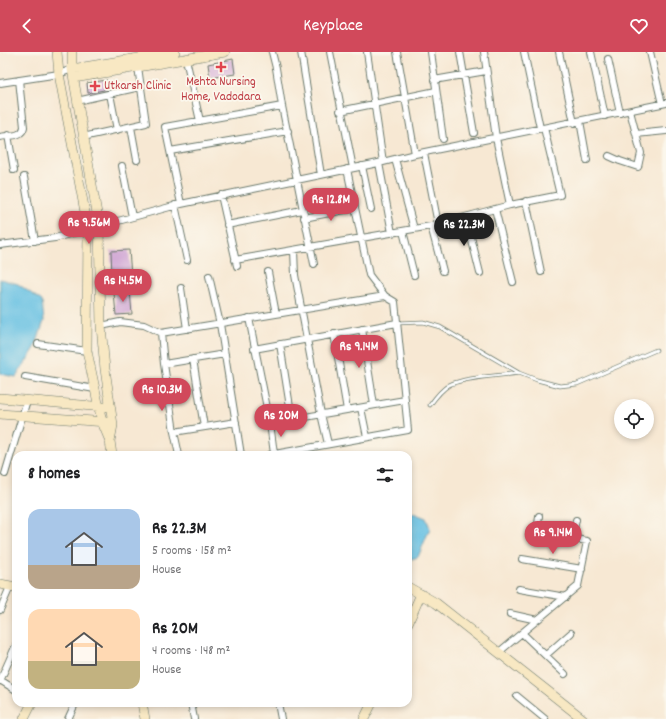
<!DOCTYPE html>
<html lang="en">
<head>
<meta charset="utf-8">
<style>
	:root { --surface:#fff; --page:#f2f2f2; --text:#202124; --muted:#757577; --accent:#d1495b }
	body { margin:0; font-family:Dekko,sans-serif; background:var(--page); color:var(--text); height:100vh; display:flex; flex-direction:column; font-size:15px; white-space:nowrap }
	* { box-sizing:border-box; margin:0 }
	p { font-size:13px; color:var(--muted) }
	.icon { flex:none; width:22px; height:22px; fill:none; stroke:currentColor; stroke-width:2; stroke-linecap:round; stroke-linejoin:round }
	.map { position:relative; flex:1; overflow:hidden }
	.drawer { position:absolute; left:12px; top:399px; width:400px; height:256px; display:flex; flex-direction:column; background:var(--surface); border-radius:12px; box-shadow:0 2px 6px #0003 }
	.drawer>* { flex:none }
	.controls { position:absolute; left:614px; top:347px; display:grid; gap:8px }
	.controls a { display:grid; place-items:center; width:40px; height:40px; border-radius:50%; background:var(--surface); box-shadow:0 2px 6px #0003; font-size:20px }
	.price { position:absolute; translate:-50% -34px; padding:0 9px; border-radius:14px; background:var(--accent); color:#fff; font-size:13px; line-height:26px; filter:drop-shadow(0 1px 2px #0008) }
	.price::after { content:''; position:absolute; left:50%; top:24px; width:12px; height:9px; margin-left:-6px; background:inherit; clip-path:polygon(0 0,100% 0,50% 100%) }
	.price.active { background:#222; color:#fff }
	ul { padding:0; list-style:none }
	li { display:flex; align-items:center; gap:12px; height:100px; padding:0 16px }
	li span { display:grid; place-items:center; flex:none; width:112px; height:80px; border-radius:12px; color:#555 }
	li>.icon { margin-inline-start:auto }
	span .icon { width:48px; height:48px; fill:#fffc; stroke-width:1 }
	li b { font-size:17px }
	h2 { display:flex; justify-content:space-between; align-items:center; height:48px; padding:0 16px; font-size:17px }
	header { display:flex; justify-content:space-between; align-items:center; height:52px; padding:0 16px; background:var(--accent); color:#fff; font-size:18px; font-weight:600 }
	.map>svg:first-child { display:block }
	.water { fill:#64bfe2; stroke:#427e8b }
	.building { fill:#d3acd6 }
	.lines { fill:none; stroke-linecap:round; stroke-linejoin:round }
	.lane-casing { stroke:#6b796c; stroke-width:4.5 }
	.street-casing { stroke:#6b796c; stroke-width:8 }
	.secondary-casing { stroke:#6b796c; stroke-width:10 }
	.lane { stroke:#fff; stroke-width:3 }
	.street { stroke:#fff; stroke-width:6 }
	.secondary { stroke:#f8e8c3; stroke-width:9 }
	.health-dot { fill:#e0444e; stroke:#fbf7ec; stroke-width:1.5 }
	.labels { text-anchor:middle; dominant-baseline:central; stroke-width:3.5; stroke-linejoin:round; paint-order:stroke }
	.health-label { font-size:13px; fill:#be3a42; stroke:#fbf7ec }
</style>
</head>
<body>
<header><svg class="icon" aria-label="back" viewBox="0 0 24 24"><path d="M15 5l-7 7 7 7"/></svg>Keyplace<svg class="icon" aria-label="heart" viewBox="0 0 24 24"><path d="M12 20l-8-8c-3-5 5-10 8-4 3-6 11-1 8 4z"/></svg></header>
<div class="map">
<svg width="666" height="667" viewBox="0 0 666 667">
	<rect width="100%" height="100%" fill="#fbf7ec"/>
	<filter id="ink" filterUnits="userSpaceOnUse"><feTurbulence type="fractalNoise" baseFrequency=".025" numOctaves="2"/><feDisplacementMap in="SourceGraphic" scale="8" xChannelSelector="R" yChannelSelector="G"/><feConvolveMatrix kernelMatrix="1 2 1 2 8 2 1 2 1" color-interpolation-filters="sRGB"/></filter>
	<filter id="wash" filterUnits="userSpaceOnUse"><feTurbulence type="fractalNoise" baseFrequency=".012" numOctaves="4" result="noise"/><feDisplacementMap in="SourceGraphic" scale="16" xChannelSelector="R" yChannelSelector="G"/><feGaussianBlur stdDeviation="0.9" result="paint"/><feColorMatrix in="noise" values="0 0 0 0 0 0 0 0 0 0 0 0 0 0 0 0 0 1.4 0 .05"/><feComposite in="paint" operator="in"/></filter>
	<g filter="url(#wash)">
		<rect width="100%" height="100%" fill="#f7e8d3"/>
		<path class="water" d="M0,227L18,232L42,249L44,269L35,296L16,325L0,322Z
			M408,459L426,466L430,476L418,505L408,508Z"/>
		<g id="blocks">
			<path class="building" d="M233,7L235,22L210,26L208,12Z
				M107,28L109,37L88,41L87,31Z
				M129,198L131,223L112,224L111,199Z
				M130,239L132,262L116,263L114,241Z"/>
		</g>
	</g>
	<g filter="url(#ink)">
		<use href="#blocks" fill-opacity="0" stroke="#6b796c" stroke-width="1"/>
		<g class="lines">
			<g class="lane-casing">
				<path id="lane" d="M397,271L423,270L440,275L519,321L537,328L560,334L577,332L656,298
					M430,353C435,346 441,338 449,333C465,325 500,324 519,321"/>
			</g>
			<g class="street-casing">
				<path id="street" d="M272,0L276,16L282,54L314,212
					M301,0L321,123
					M330,0L353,116
					M367,0L383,110
					M397,0L415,102
					M431,0L443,87
					M460,0L474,81
					M484,0L496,86L510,153
					M524,0L540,76
					M559,0L574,71
					M591,0L605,64
					M650,0L662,52
					M186,7L200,69
					M608,7L620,61
					M434,28L486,19
					M0,31L59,22L72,17
					M110,42L117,78
					M77,49L140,35
					M340,59L436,39
					M580,69L587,108
					M131,75L137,108
					M636,82L666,79
					M8,83L14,118
					M0,85C8,83 22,86 24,75L19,28
					M83,85L146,71L138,15
					M170,99L288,79
					M424,101L438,172
					M609,104L620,109L638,115L641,101L630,59
					M395,107L414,177
					M379,111L392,181
					M122,114L132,165
					M362,114L371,157
					M347,117L369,223L385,244
					M24,125L35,189
					M221,143L237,214
					M526,149L541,220
					M181,152L165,75L282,54
					M175,153L187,208
					M495,157L513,230
					M466,165L480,221
					M304,166L355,156
					M227,173L302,158
					M431,174L443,219
					M403,179L414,223
					M0,193L55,186L181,152L383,110L415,102L666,51
					M294,198L295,223L321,362L328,392
					M235,208L431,174L510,153L560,143L544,76
					M268,220L276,262
					M209,224L220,272L241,403
					M181,236L187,277
					M249,266L270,371L274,402
					M101,274L120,270L144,273L161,281L385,244L395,250L408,378L269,403
					M362,277L374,353
					M161,281L164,312L225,302
					M334,282L347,358
					M38,292L87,299
					M280,292L292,367
					M254,297L397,271
					M193,307L204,375
					M164,312L174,380L179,403
					M25,325L95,337
					M361,356L367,385
					M270,371L405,348
					M174,380L236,370
					M5,422L27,348
					M572,486L576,468
					M522,507L582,517
					M519,537L566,545
					M0,558L10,535
					M510,562L537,568
					M522,581L565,622
					M499,600L578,534L587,489L537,480L539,464
					M546,603L571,581
					M0,628L16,638
					M0,629L16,593
					M517,644L545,667
					M191,651L194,667
					M278,651L281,667
					M68,667L75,652"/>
			</g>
			<g class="secondary-casing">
				<path id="secondary" d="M57,0L59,22L88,176L87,299L102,370L110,389
					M72,0V17L99,173L101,274L105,317L113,373L110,389L112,403
					M72,17L175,0
					M74,26L225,0
					M0,346L104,355
					M0,362L106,370
					M0,532L16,535
					M408,535L436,551L583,667
					M408,571L421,542
					M142,651L145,667
					M24,667L32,651
					M364,667L372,651"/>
			</g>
			<use href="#lane" class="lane"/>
			<use href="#street" class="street"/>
			<use href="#secondary" class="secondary"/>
		</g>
	</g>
	<g class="health-dot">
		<path d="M219 9h4v4h4v4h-4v4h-4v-4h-4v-4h4z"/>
		<path d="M93 28h4v4h4v4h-4v4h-4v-4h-4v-4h4z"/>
	</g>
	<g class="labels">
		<g class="health-label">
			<text x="221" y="30">Mehta Nursing<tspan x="221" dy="15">Home, Vadodara</tspan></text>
			<text x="104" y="34" text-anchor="start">Utkarsh Clinic</text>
		</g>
	</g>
</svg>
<div class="controls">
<a><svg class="icon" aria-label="locate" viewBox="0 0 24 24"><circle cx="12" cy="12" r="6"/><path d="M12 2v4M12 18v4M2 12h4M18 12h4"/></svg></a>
</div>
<b class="price" style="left:331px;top:170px">Rs 12.8M</b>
<b class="price" style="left:89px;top:193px">Rs 9.56M</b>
<b class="price active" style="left:464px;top:195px">Rs 22.3M</b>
<b class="price" style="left:123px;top:251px">Rs 14.5M</b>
<b class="price" style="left:359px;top:317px">Rs 9.14M</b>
<b class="price" style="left:162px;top:360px">Rs 10.3M</b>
<b class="price" style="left:281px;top:386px">Rs 20M</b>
<b class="price" style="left:553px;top:503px">Rs 9.14M</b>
<section class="drawer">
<h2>8 homes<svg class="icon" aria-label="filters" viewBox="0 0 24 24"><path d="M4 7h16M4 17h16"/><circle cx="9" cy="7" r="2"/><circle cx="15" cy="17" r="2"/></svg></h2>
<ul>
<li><span style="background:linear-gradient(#a9c7e8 70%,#b9a48a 0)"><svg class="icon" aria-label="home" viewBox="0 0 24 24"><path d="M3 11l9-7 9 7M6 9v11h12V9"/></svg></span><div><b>Rs 22.3M</b><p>5 rooms · 158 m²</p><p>House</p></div></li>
<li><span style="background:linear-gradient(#ffd9b3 65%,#c2b280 0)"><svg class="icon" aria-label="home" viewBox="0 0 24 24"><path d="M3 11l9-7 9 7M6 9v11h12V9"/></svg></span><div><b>Rs 20M</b><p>4 rooms · 148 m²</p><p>House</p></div></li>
</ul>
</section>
</div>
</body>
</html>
